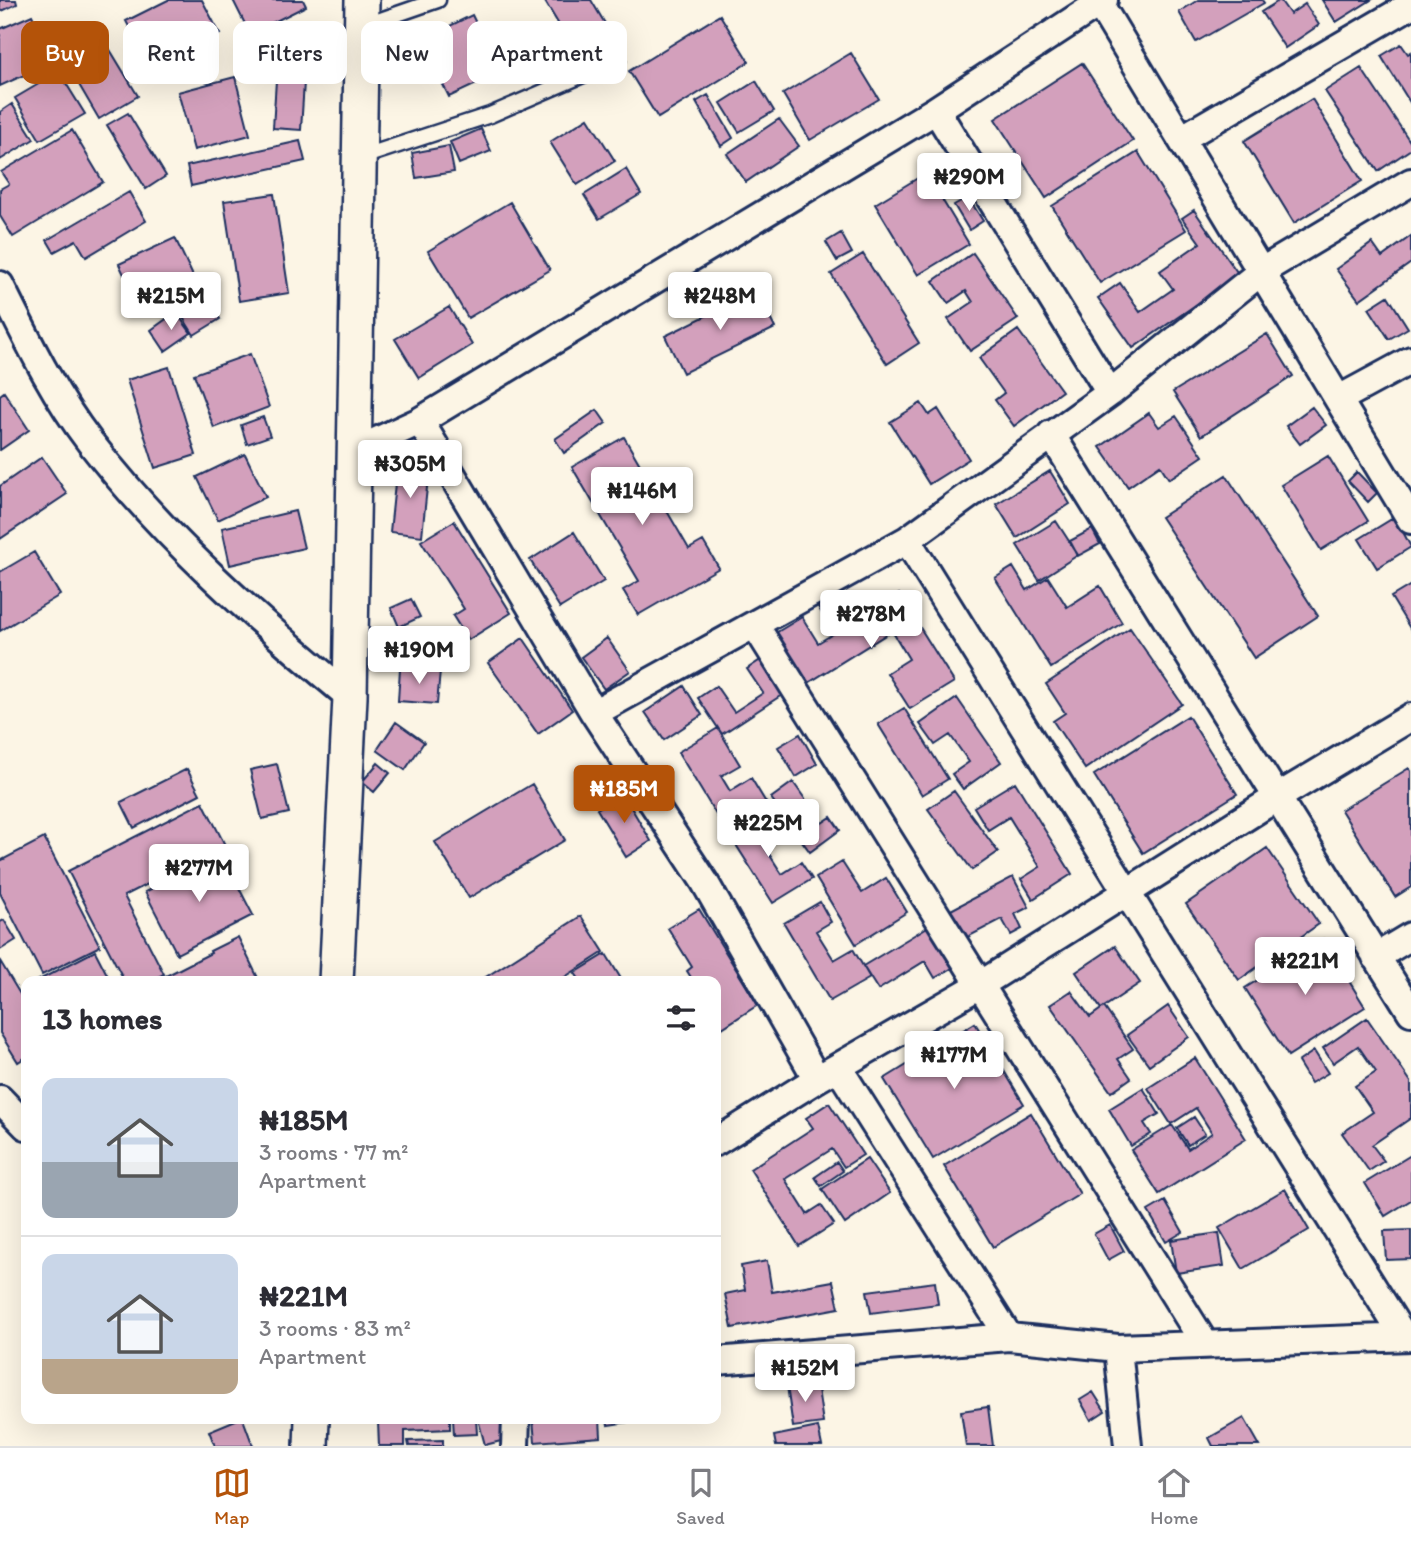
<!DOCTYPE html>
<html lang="en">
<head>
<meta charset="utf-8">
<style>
	:root { --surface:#fff; --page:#f2f2f3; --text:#2b2b33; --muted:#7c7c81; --line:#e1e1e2; --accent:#b45309 }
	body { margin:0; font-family:Itim,sans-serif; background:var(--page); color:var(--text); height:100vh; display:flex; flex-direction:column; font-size:26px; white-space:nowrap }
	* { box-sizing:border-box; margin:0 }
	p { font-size:23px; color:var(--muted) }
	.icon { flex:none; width:38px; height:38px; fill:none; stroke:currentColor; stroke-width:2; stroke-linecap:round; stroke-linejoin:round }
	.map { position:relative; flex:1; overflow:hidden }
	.details { position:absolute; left:21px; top:976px; width:700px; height:448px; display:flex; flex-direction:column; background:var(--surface); border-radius:14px; box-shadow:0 7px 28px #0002 }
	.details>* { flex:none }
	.banner { position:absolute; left:21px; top:21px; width:700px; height:63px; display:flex; gap:14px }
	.price { position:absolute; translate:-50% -60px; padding:0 16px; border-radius:7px; background:#fff; color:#222; font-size:23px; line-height:46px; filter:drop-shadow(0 2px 4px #0008) }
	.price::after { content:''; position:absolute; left:50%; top:42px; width:21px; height:16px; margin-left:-10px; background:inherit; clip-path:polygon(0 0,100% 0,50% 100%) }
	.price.selected { background:var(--accent); color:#fff }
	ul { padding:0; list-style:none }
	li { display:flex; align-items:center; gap:21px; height:175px; padding:0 21px }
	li+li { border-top:2px solid var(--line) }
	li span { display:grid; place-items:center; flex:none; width:196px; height:140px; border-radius:14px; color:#555 }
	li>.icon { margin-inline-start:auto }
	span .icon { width:84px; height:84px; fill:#fffc; stroke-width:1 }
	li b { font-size:30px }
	h2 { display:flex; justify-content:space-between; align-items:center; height:84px; padding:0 21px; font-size:30px }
	.pill { padding:0 24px; border-radius:14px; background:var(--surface); box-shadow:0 7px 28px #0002; font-size:24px; line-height:63px }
	.pill.selected { background:var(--accent); color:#fff }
	.dock { display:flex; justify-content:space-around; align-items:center; height:98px; border-top:2px solid var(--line); background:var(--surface); font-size:19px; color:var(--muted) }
	.dock a { display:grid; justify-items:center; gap:4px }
	.dock .selected { color:var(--accent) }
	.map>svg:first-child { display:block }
	.building { fill:#d3a0bc; stroke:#1b2f5e; stroke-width:2 }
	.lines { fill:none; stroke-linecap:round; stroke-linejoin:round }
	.service-casing { stroke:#1b2f5e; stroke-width:19 }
	.minor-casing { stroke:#1b2f5e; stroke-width:32 }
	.tertiary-casing { stroke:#1b2f5e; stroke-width:38 }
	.service { stroke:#fcf5e5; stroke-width:14 }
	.minor { stroke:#fcf5e5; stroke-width:26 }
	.tertiary { stroke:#fcf5e5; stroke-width:33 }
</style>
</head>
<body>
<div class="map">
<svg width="1411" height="1446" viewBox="0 0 1411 1446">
	<rect width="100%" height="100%" fill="#fcf5e5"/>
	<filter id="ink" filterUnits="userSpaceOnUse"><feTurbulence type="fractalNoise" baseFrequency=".0143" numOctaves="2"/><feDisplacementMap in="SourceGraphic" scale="14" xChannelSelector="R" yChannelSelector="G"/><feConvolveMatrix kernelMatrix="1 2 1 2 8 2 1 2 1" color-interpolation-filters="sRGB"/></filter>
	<g filter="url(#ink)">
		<path class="building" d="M0,0H16L17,4L0,12Z
			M168,0H202L220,34L151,69L126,21Z
			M233,0H303L306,6L250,34Z
			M544,0H591L619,47L585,68Z
			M1198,0H1262L1264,3L1196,42L1179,12Z
			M1280,0L1290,14L1305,4L1319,25L1285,48L1261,12Z
			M1322,0H1371L1336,22Z
			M32,15L53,62L0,86V29Z
			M472,15L500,73L449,97L421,40Z
			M720,15L749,62L658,118L629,71Z
			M279,32L307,34L301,130L273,128Z
			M1401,44L1408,54L1411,52V104L1381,56Z
			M109,48L138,96L99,119L71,71Z
			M851,53L879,99L810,140L783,94Z
			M1082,63L1133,141L1046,198L995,119Z
			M1361,68L1411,143V149L1378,171L1325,91Z
			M59,72L85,114L40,140L15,98Z
			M235,77L250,135L194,150L178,92Z
			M756,81L774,111L739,132L721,103Z
			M708,95L733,138L721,146L696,102Z
			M1312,99L1362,181L1294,223L1244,141Z
			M12,104L34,139L0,160V112Z
			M128,113L166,176L146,189L107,125Z
			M588,118L615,161L577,185L550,142Z
			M779,119L799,146L746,182L727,154Z
			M481,129L491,151L459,164L450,142Z
			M72,130L103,182L13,237L0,216V189L9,184L1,172Z
			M300,141L305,161L191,186L187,166Z
			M449,146L454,172L416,178L412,153Z
			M1138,152L1186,230L1100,283L1052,206Z
			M626,169L641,194L599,219L584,195Z
			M926,173L969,244L918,275L875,204Z
			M129,192L146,221L86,257L76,240L54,252L47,240Z
			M274,194L289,293L239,301L224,201Z
			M968,197L983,221L969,230L954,205Z
			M510,202L550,270L468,318L428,251Z
			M1194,210L1239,275L1133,348L1098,298L1120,283L1140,312L1173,289L1160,271L1200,243L1182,218Z
			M841,233L852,253L837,261L826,242Z
			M1411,236V263L1359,300L1336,269L1372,243L1382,257Z
			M175,238L193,276L137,302L119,264Z
			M973,253L1018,319L970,351L948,319L973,302L966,291L948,303L933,281Z
			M863,254L919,343L887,364L831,274Z
			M196,281L220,319L194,335L170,297Z
			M756,291L775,328L683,373L665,336Z
			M1388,296L1408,328L1389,339L1369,308Z
			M449,307L472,345L419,378L395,339Z
			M176,312L191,333L165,351L151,330Z
			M1018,330L1062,391L1014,426L995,400L1004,393L979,358Z
			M1267,334L1293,376L1201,436L1173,392Z
			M250,354L269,407L214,428L194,374Z
			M169,367L196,455L155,468L127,380Z
			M4,392L29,430L0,450V395Z
			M921,403L929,415L938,409L969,459L929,484L890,422Z
			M1312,407L1326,425L1300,444L1286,426Z
			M597,410L606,423L564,453L555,439Z
			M1149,413L1159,427L1176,416L1203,456L1169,479L1160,465L1128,487L1100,447Z
			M263,417L270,436L247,444L241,425Z
			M624,437L689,549L703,541L719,568L638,615L623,590L639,581L572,467Z
			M245,454L266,497L218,520L197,477Z
			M1328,456L1368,521L1321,550L1281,485Z
			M42,457L67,494L0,539V486Z
			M397,464L429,468L422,536L390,532Z
			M1050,471L1070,504L1017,538L996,504Z
			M1357,472L1377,493L1368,502L1348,481Z
			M1226,475L1318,616L1254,658L1161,517Z
			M295,511L304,548L230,565L222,528Z
			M1395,517L1411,547L1377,568L1359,539Z
			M454,521L511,613L468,640L453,616L464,609L421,541Z
			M1056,521L1078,555L1039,580L1017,545Z
			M1092,529L1100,544L1078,556L1070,541Z
			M574,532L604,581L560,608L530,560Z
			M34,552L60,595L0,631V572Z
			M1013,567L1027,590L1048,577L1067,607L1100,586L1122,623L1051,668L995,578Z
			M1411,585V630L1391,597Z
			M839,592L855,619L833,631L817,605Z
			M899,594L954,682L910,709L887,673L909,659L892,631L805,685L774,634L802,617L818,643Z
			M411,599L420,617L399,627L391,608Z
			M1130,628L1182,704L1085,769L1053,721L1065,713L1046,684Z
			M523,638L572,710L538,734L488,663Z
			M607,638L630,671L604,689L581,657Z
			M765,657L788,691L722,734L698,698L716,686L734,712L763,693L747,669Z
			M400,668L440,671L437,704L398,701Z
			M684,686L702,715L664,740L645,712Z
			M957,698L1001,762L963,789L952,774L969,762L950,735L935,745L920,724Z
			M904,708L948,779L922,795L878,724Z
			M1188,716L1237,794L1143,853L1094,775Z
			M396,722L424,742L405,770L377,750Z
			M718,728L740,765L721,776L730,791L751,778L768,806L726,831L678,752Z
			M800,734L817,764L796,777L778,747Z
			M378,763L390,773L374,792L362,782Z
			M277,764L289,813L262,819L250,770Z
			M1409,768L1411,771V887L1395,897L1341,810Z
			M187,769L200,794L134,828L121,802Z
			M793,782L822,823L831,817L840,830L810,852L771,798Z
			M1015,782L1072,874L1033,899L1021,879L1040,867L1009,817L988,830L974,807Z
			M532,784L565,840L469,898L435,842Z
			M954,791L998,852L972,870L928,809Z
			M623,794L651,841L626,857L597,809Z
			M203,802L225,845L124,896L164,974L148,982H125L68,871Z
			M769,813L782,834L764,846L782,874L801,862L812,879L773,903L731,837Z
			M44,838L100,946L42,975L0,893V861Z
			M1267,848L1319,924L1239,980L1186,904Z
			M221,853L253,915L177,954L145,892Z
			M842,862L862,893L886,878L907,912L856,944L816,878Z
			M1013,877L1029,907L1015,914L1022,929L1011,935L1002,919L962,940L947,912Z
			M820,902L831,922L816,931L834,960L853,949L870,978L830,1001L784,923Z
			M699,909L758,1005L722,1028L716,1018V982H694L687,971L692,967L668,928Z
			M581,916L604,952L557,982H478Z
			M4,920L16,940L0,950V922Z
			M929,926L954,967L935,978L925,961L878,990L863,966Z
			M238,937L260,982H154L211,953L210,951Z
			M1323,939L1365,1007L1288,1056L1245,988Z
			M1115,946L1140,983L1101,1009L1076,972Z
			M95,951L111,982H38L37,981Z
			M606,954L623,982H581L575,973Z
			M0,961L26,1004V1057L18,1062L0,1033Z
			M1071,991L1090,1017L1104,1007L1133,1049L1118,1059L1131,1078L1111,1092L1050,1005Z
			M1168,1006L1189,1037L1149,1065L1127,1035Z
			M1367,1018L1411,1082V1118L1372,1145L1384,1161L1369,1171L1342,1133L1373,1112L1355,1086L1376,1072L1358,1046L1333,1063L1323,1048Z
			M975,1023L1024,1104L933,1159L884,1079Z
			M1314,1051L1328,1073L1311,1083L1298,1062Z
			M1195,1058L1246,1139L1159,1194L1131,1150L1172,1125L1188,1149L1212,1133L1196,1108L1171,1124L1148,1088Z
			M1143,1088L1159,1114L1144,1123L1151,1134L1131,1146L1109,1109Z
			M829,1103L863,1155L844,1167L832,1149L785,1179L807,1214L821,1205L834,1224L799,1246L750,1169L813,1128L806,1118Z
			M1031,1113L1080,1194L993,1247L944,1166Z
			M1194,1117L1205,1134L1188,1145L1177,1128Z
			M1411,1155V1200L1385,1216L1365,1183Z
			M867,1159L890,1193L845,1224L822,1189Z
			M837,1162L843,1171L821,1186L815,1177Z
			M1285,1189L1309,1230L1243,1269L1219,1228Z
			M1165,1201L1183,1232L1166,1242L1148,1211Z
			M1110,1225L1124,1251L1108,1260L1094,1234Z
			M1411,1230V1259L1386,1260L1384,1231Z
			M1219,1233L1224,1266L1176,1273L1171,1240Z
			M767,1261L772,1292L833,1281L839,1308L732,1328L725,1294L745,1290L741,1266Z
			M935,1282L938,1304L871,1313L867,1291Z
			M817,1382L823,1423L793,1427L787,1386Z
			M1093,1392L1105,1411L1091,1420L1080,1400Z
			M988,1407L993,1446H966L961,1411Z
			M1244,1418L1260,1446H1213L1209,1438Z
			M238,1419H243L253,1446H215L209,1431Z
			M397,1419H450V1429L405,1431V1446H379L378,1422L397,1421Z
			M453,1419H476L477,1434L454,1435Z
			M478,1419H504L509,1439L485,1445Z
			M533,1419H600L601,1437L535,1442Z
			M607,1419H642V1420L608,1425Z
			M818,1427L822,1446H776L774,1436Z
			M443,1440V1446H409L408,1441Z"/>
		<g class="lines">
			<g class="service-casing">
				<path id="service" d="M363,26L438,0
					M359,158L490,115L618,60"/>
			</g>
			<g class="minor-casing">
				<path id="minor" d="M1099,3L1411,520
					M936,110L1110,393
					M1181,139L1411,5
					M0,285C27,339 53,394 90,442C165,539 256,619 350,697
					M1339,399L1411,360
					M420,421L594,713L704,881L817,1079
					M1051,434L1411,1012
					M355,451L420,421L936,110L1104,0
					M907,540L1404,1337
					M755,625L1205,1344
					M594,713L907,540L1110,393L1262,271L1411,182
					M1376,957L1411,936
					M838,1067L1009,1337
					M0,1099L26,1126
					M716,1142L817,1079L980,985L1276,798L1411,717
					M1118,1348L1128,1446
					M716,1361L1009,1337L1118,1348L1411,1337
					M515,1446L516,1419"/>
			</g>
			<g class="tertiary-casing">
				<path id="tertiary" d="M336,982L350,697L362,0
					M311,1446L312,1419"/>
			</g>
			<use href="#service" class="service"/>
			<use href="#minor" class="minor"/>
			<use href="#tertiary" class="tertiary"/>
		</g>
	</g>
</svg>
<b class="price" style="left:969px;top:213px">₦290M</b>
<b class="price" style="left:171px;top:332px">₦215M</b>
<b class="price" style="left:720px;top:332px">₦248M</b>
<b class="price" style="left:410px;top:500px">₦305M</b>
<b class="price" style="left:642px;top:527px">₦146M</b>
<b class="price" style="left:871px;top:650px">₦278M</b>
<b class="price" style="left:419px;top:686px">₦190M</b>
<b class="price selected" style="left:624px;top:825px">₦185M</b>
<b class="price" style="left:768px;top:859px">₦225M</b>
<b class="price" style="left:199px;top:904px">₦277M</b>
<b class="price" style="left:1305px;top:997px">₦221M</b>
<b class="price" style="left:954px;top:1091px">₦177M</b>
<b class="price" style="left:805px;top:1404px">₦152M</b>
<div class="banner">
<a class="pill selected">Buy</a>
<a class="pill">Rent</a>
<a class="pill">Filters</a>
<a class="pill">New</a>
<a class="pill">Apartment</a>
</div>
<section class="details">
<h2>13 homes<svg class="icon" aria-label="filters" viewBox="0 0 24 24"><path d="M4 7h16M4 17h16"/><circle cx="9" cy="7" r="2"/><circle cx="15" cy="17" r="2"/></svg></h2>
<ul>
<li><span style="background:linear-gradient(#c9d6e8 60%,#9aa5b1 0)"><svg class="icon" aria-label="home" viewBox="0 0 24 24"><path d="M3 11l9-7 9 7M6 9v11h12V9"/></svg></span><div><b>₦185M</b><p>3 rooms · 77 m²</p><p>Apartment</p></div></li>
<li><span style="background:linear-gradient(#c9d6e8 75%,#b9a48a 0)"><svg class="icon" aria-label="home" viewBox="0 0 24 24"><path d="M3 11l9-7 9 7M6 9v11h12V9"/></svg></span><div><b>₦221M</b><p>3 rooms · 83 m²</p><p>Apartment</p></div></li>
</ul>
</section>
</div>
<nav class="dock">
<a class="selected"><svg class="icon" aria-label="map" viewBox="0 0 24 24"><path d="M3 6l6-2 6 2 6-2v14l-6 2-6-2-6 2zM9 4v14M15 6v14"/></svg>Map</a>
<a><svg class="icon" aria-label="saved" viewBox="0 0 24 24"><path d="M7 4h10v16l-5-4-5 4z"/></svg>Saved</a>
<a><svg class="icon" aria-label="home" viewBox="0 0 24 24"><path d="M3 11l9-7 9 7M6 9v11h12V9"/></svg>Home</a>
</nav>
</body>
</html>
